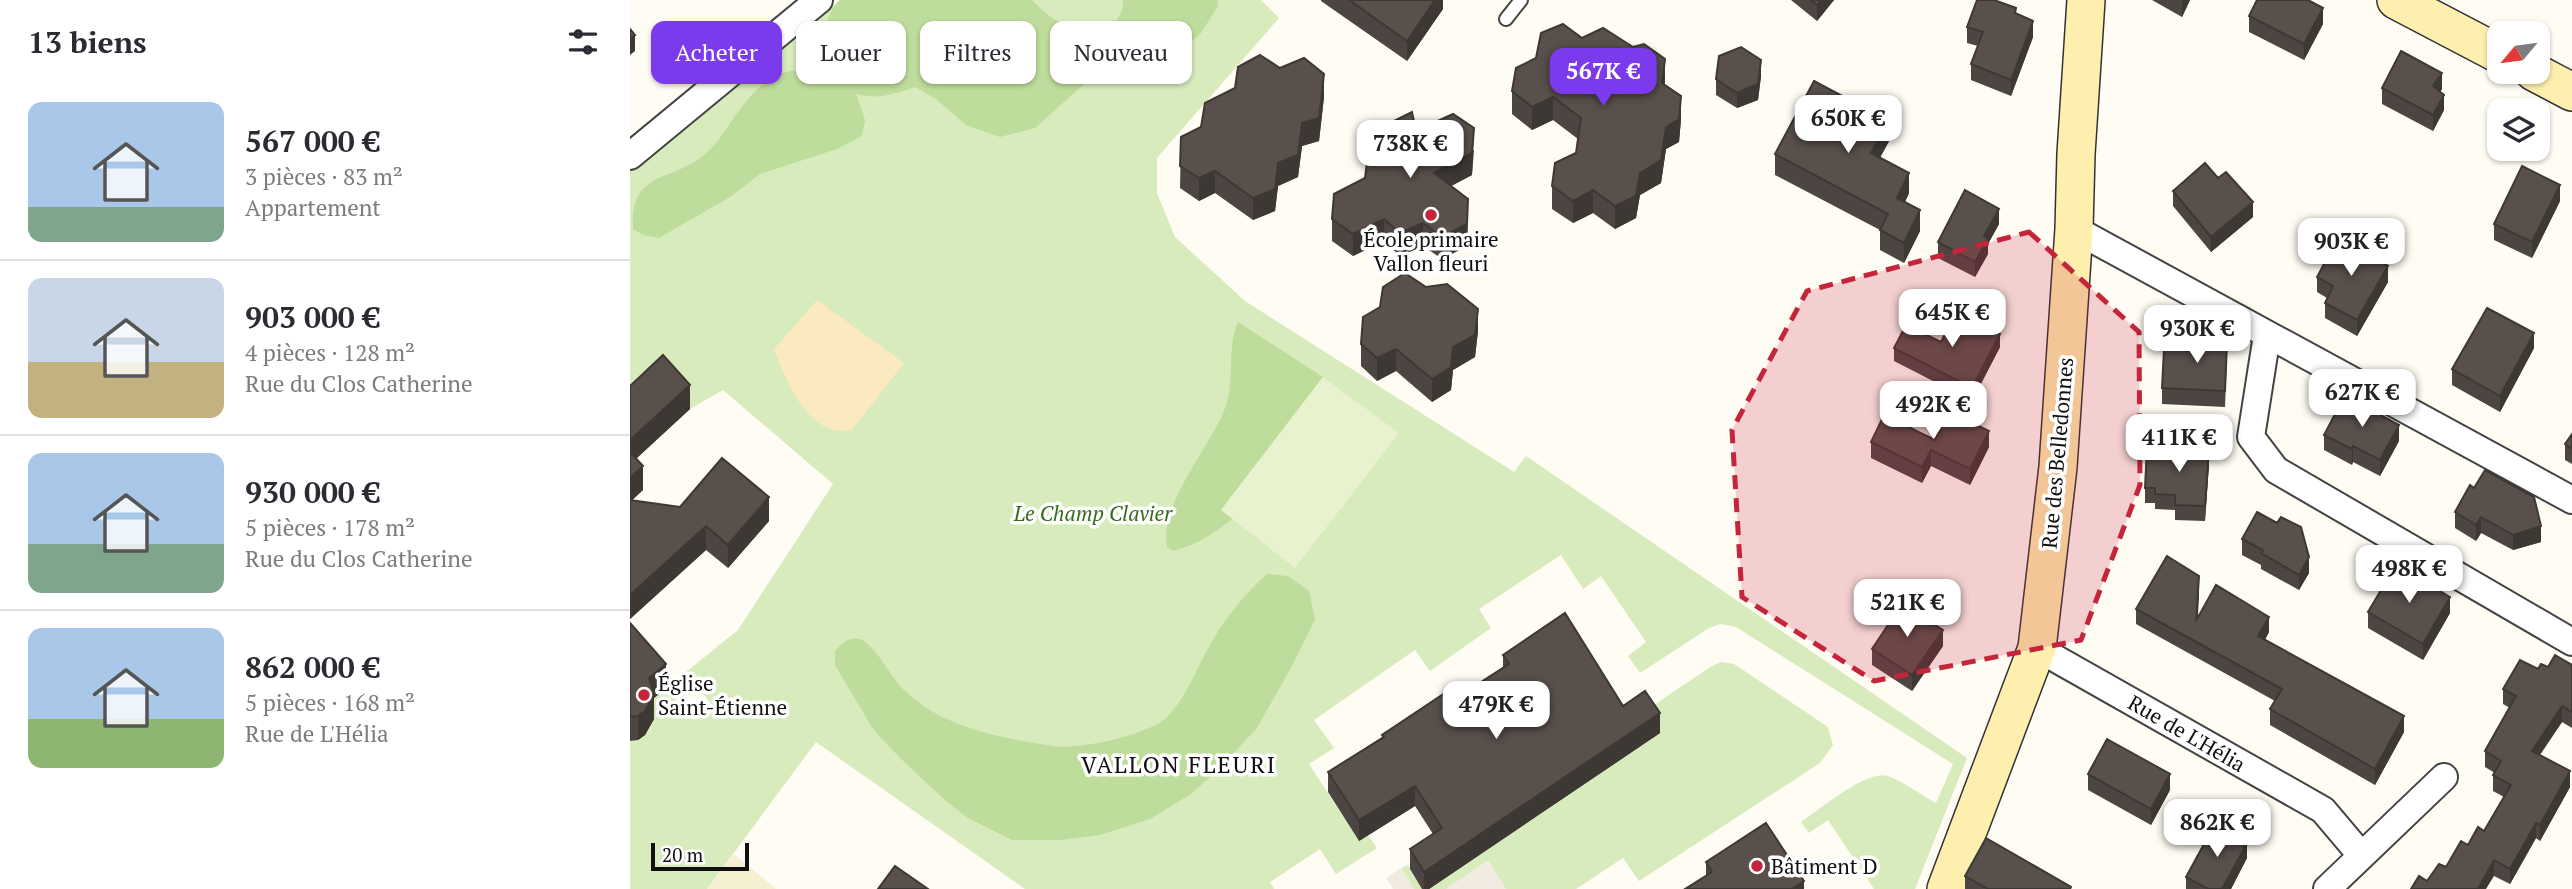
<!DOCTYPE html>
<html lang="fr">
<head>
<meta charset="utf-8">
<style>
	:root { --surface:#fff; --page:#f2f2f3; --text:#2b2b33; --muted:#7c7c81; --line:#e1e1e2; --accent:#7c3aed }
	body { margin:0; font-family:"PT Serif",serif; background:var(--page); color:var(--text); height:100vh; display:flex; flex-direction:column; font-size:26px; white-space:nowrap }
	* { box-sizing:border-box; margin:0 }
	p { font-size:23px; color:var(--muted) }
	.icon { flex:none; width:38px; height:38px; fill:none; stroke:currentColor; stroke-width:2; stroke-linecap:round; stroke-linejoin:round }
	.map { position:relative; flex:1; overflow:hidden }
	.panel { display:flex; flex-direction:column; background:var(--surface); width:630px }
	.panel>* { flex:none }
	.hud { position:absolute; left:21px; top:21px; width:665px; height:63px; display:flex; gap:14px }
	.needle { width:46px; rotate:241deg }
	.tools { position:absolute; left:1857px; top:21px; display:grid; gap:14px }
	.tools a { display:grid; place-items:center; width:63px; height:63px; border-radius:14px; background:var(--surface); box-shadow:0 2px 5px #0004; font-size:35px }
	.scale { position:absolute; left:21px; bottom:18px; width:98px; box-sizing:border-box; padding-left:7px; border:4px solid #101010; border-top:0; font-size:19px; line-height:24px; white-space:nowrap; color:#101010; -webkit-text-stroke:5px #fff; paint-order:stroke }
	.price { position:absolute; translate:-50% -60px; padding:0 16px; border-radius:14px; background:#fff; color:#222; font-size:23px; line-height:46px; filter:drop-shadow(0 2px 4px #0008) }
	.price::after { content:''; position:absolute; left:50%; top:42px; width:21px; height:16px; margin-left:-10px; background:inherit; clip-path:polygon(0 0,100% 0,50% 100%) }
	.price.current { background:var(--accent); color:#fff }
	ul { padding:0; list-style:none }
	li { display:flex; align-items:center; gap:21px; height:175px; padding:0 28px }
	li+li { border-top:2px solid var(--line) }
	li span { display:grid; place-items:center; flex:none; width:196px; height:140px; border-radius:14px; color:#555 }
	li>.icon { margin-inline-start:auto }
	span .icon { width:84px; height:84px; fill:#fffc; stroke-width:1 }
	li b { font-size:30px }
	h2 { display:flex; justify-content:space-between; align-items:center; height:84px; padding:0 28px; font-size:30px }
	.chip { padding:0 24px; border-radius:14px; background:var(--surface); box-shadow:0 2px 5px #0004; font-size:24px; line-height:63px }
	.chip.current { background:var(--accent); color:#fff }
	main { display:flex; flex:1; min-height:0 }
	.map>svg:first-child { display:block }
	.farmland { fill:#f6f0d3 }
	.green { fill:#d8ebbc }
	.forest { fill:#bedc9b }
	.sand { fill:#fbe9bf }
	.pitch { fill:#e9f2ce }
	.plaza { fill:#f1ebe1 }
	.lines { fill:none; stroke-linecap:round; stroke-linejoin:round }
	.lane-casing { stroke:#434343; stroke-width:16 }
	.street-casing { stroke:#434343; stroke-width:30 }
	.secondary-casing { stroke:#323232; stroke-width:40 }
	.lane { stroke:#fff; stroke-width:12 }
	.street { stroke:#fff; stroke-width:26 }
	.secondary { stroke:#ffefaf; stroke-width:37 }
	.wall { fill:#4d4541 }
	.shaded-wall { fill:#3e3835 }
	.building { fill:#59504c; stroke:#3e3835; stroke-width:2 }
	.marked { fill:#c4253a; fill-opacity:0.2; stroke:#c4253a; stroke-width:5; stroke-dasharray:14 9; stroke-linejoin:round }
	.poi-dot { fill:#c4253a; stroke:#fff; stroke-width:2.5 }
	.labels { text-anchor:middle; dominant-baseline:central; stroke-width:7; stroke-linejoin:round; paint-order:stroke }
	.poi-label { font-size:21px; fill:#101010; stroke:#fff; text-anchor:start }
	.street-label { font-size:21px; fill:#101010; stroke:#fff }
	.park-label { font-size:21px; font-style:italic; fill:#356b1e; stroke:#fff }
	.neighbourhood-label { font-size:23px; letter-spacing:2px; fill:#101010; stroke:#fff }
</style>
</head>
<body>
<main>
<section class="panel">
<h2>13 biens<svg class="icon" aria-label="filters" viewBox="0 0 24 24"><path d="M4 7h16M4 17h16"/><circle cx="9" cy="7" r="2"/><circle cx="15" cy="17" r="2"/></svg></h2>
<ul>
<li><span style="background:linear-gradient(#a9c7e8 75%,#7fa58c 0)"><svg class="icon" aria-label="home" viewBox="0 0 24 24"><path d="M3 11l9-7 9 7M6 9v11h12V9"/></svg></span><div><b>567 000 €</b><p>3 pièces · 83 m²</p><p>Appartement</p></div></li>
<li><span style="background:linear-gradient(#c9d6e8 60%,#c2b280 0)"><svg class="icon" aria-label="home" viewBox="0 0 24 24"><path d="M3 11l9-7 9 7M6 9v11h12V9"/></svg></span><div><b>903 000 €</b><p>4 pièces · 128 m²</p><p>Rue du Clos Catherine</p></div></li>
<li><span style="background:linear-gradient(#a9c7e8 65%,#7fa58c 0)"><svg class="icon" aria-label="home" viewBox="0 0 24 24"><path d="M3 11l9-7 9 7M6 9v11h12V9"/></svg></span><div><b>930 000 €</b><p>5 pièces · 178 m²</p><p>Rue du Clos Catherine</p></div></li>
<li><span style="background:linear-gradient(#a9c7e8 65%,#8fb573 0)"><svg class="icon" aria-label="home" viewBox="0 0 24 24"><path d="M3 11l9-7 9 7M6 9v11h12V9"/></svg></span><div><b>862 000 €</b><p>5 pièces · 168 m²</p><p>Rue de L'Hélia</p></div></li>
</ul>
</section>
<div class="map">
<svg width="1942" height="889" viewBox="0 0 1942 889">
	<rect width="100%" height="100%" fill="#fffcf4"/>
	<path class="farmland" d="M104,854L146,889H77Z"/>
	<path class="green" d="M210,0H631L649,18L527,158V193L545,237L615,301L884,472L896,456L1337,758L1285,889H1244L1198,820L1179,833L1171,822C1189,810 1237,769 1258,776C1274,782 1291,795 1306,803L1323,764L1106,627L1090,624L1079,628L1010,673L998,656L1016,642L971,576L953,589L931,555L849,609L861,628L800,671L785,650L684,720L704,748L679,764L729,841L738,835L747,848L706,874L690,849L640,882L644,889H395L186,742L77,889H0V740H8C24,729 24,719 20,701L36,688L64,720L82,705L56,672L108,630L203,484L93,390L60,409L33,379L0,410V171Z
		M1091,662L1104,664L1198,727L1203,745L1190,763L1009,881L993,858L946,889H876L858,861L816,889H799L1029,733L1015,711L1082,666Z
		M778,865L792,889H784L771,868Z"/>
	<path class="forest" d="M210,0H402C418,19 462,47 483,25C489,18 494,10 493,0H587L588,6L571,33L552,49L520,58L498,59L472,68L405,128L370,137L336,125L306,99L285,87C265,94 247,100 226,94L235,120L232,136L207,149L130,174L100,197L29,238L13,235L3,229C0,170 40,183 74,155C85,146 93,134 101,122C130,80 149,62 202,73C196,48 189,19 210,0Z
		M608,322L693,377L591,510L603,518C585,533 566,545 543,551L537,547C529,505 578,450 594,411C606,382 596,350 608,322Z
		M637,574L658,576L679,591L685,620L662,666L627,728L588,770L561,794L520,819L470,835L430,840H382L338,818L317,802L268,756L243,729L205,665V651C213,643 220,635 232,640C247,648 260,676 273,689C312,728 371,738 424,746C450,750 517,735 536,718C554,701 564,675 575,654C591,624 611,597 637,574Z"/>
	<path class="sand" d="M187,300L274,363L222,430C178,439 156,380 144,349Z"/>
	<path class="pitch" d="M693,377L769,433L665,568L591,510Z"/>
	<path class="plaza" d="M859,861L876,889H816Z
		M771,868L784,889H763L756,878Z"/>
	<g class="lines">
		<g class="lane-casing">
			<path id="lane" d="M876,19L891,0"/>
		</g>
		<g class="street-casing">
			<path id="street" d="M0,156L189,0
				M1444,229L1942,500
				M1637,335L1621,437L1646,470L1942,642
				M1407,648L1693,810L1731,855
				M1697,889L1814,777"/>
		</g>
		<g class="secondary-casing">
			<path id="secondary" d="M1766,0L1869,54
				M1904,72L1942,92
				M1316,889L1407,648L1428,467L1444,229L1446,154L1456,0"/>
		</g>
		<use href="#lane" class="lane"/>
		<use href="#street" class="street"/>
		<use href="#secondary" class="secondary"/>
	</g>
	<path class="wall" d="M691,0H813V9L777,61L691,1Z
		M1161,0H1204L1187,21Z
		M1522,0H1560L1552,17Z
		M1386,14L1403,37L1381,96L1341,80V64L1348,46L1337,43V27Z
		M1619,16L1693,24L1674,60L1619,32Z
		M952,38L1035,85L1051,119L1049,142L1036,149L1031,183L1010,195L1006,218L985,229L963,213L943,223L922,209V186L946,153L948,139L923,120L902,130L882,114V91Z
		M1131,76L1128,100L1107,108L1086,95V79Z
		M1752,88L1812,89L1810,92L1814,110L1803,131L1752,104Z
		M694,97L689,141L672,146L668,177L648,186L645,211L623,220L585,193L569,201L550,188L551,137Z
		M786,131L844,150L842,175L821,186L838,222L837,246L812,259L793,246L770,256L754,241L723,256L702,241V219L735,178Z
		M1259,141L1250,158L1279,193L1275,202L1290,231L1274,263L1250,250V230L1145,175V154Z
		M1543,191L1623,217L1581,252L1543,206Z
		M1930,201L1902,258L1864,240V224Z
		M1369,224L1358,244V254L1345,277L1308,258V242Z
		M1687,277L1758,282L1727,336L1695,318V303L1697,298L1687,292Z
		M848,331L845,357L823,370L821,390L802,402L766,371L747,381L731,366V344Z
		M1311,342L1370,347L1342,401L1264,361V348Z
		M1904,348L1870,412L1822,385V369Z
		M1597,358L1595,407L1532,404V388Z
		M0,386L60,409L6,459L13,490L2,500L139,521L98,568L76,550L0,619Z
		M1942,434V464L1935,460V444Z
		M1694,435L1769,441L1750,476L1723,462L1722,465L1694,450Z
		M1305,440L1359,447L1340,485L1301,466L1292,483L1241,458V442Z
		M1579,464L1575,521L1545,520V510L1525,509V503H1515V488Z
		M1840,485L1911,542L1883,550L1851,533L1846,541L1825,528V512Z
		M1612,539L1679,573L1669,590L1631,569V565L1612,555Z
		M1569,591L1568,618L1639,632L1635,640L1774,732L1745,785L1640,725V709L1645,701L1506,624V609Z
		M1738,612L1820,613L1793,660L1738,628Z
		M0,623L36,688L24,698V719L15,735L8,740L0,741Z
		M1313,646L1282,691L1242,665V649Z
		M873,655L993,706L1030,733L799,889H792L780,869V849L803,834L785,806L729,841L698,792V772L752,737V735L826,698L873,667Z
		M1942,665V728L1932,722L1910,755L1940,787L1910,841L1906,838L1880,884L1864,876L1797,881L1816,867L1854,831L1874,797L1863,791V775L1865,773L1855,767V751L1880,708L1873,704V689L1908,669Z
		M1458,774L1540,790L1521,825L1458,790Z
		M1617,858L1601,889H1556V877Z
		M1076,862L1174,889L1076,876Z
		M1335,876L1441,889H1335Z"/>
	<path class="shaded-wall" d="M805,0H813V9L777,61V41Z
		M1191,0H1204L1187,21V5Z
		M1552,0H1560L1552,17Z
		M1693,8V24L1674,60V44Z
		M1403,21V37L1381,96V80Z
		M5,35V51L0,55V39Z
		M1035,59V82L1032,106V83Z
		M1131,60V76L1128,100L1107,108V93Z
		M1812,73V89L1803,102V86Z
		M694,74V97L689,141L672,146L668,177L648,186L645,211L623,220V198L648,163Z
		M1814,95V110L1803,131V115Z
		M1051,96V119L1049,142L1036,149L1031,183L1010,195L1006,218L985,229V206L1010,173Z
		M923,97V120L902,130V107Z
		M1259,121V141L1241,174V153Z
		M844,128L842,175L804,195V173Z
		M585,171V193L569,201V178Z
		M1279,173V193L1267,219V198Z
		M1930,185V201L1902,258V242Z
		M963,190V213L943,223V201Z
		M838,199L837,246L812,259V237Z
		M1623,202V217L1581,252V237Z
		M1369,209V224L1358,244V254L1345,277V262L1354,236Z
		M1290,210V231L1274,263V243Z
		M754,219V241L723,256V234Z
		M793,223V246L770,256V233Z
		M1758,266V282L1727,336V320Z
		M848,309V331L845,357L823,370L821,390L802,402V379Z
		M1904,333V348L1870,412V396Z
		M1370,334V347L1342,401V388Z
		M766,349V371L747,381V358Z
		M60,385V409L0,464V440Z
		M1769,425V441L1750,476V460Z
		M1359,431V447L1340,485V469Z
		M1723,446V462L1722,465V449Z
		M1579,448V464L1575,521V506Z
		M1301,450V466L1292,483V467Z
		M13,466V490L0,502V478Z
		M139,497V521L98,568V545Z
		M1851,517V533L1846,541V525Z
		M76,526V550L0,619V595Z
		M1911,526V542L1883,550V535Z
		M1679,557V573L1669,590V575Z
		M1569,576V591L1566,636V621Z
		M1820,597V613L1793,660V644Z
		M1639,617V632L1628,652V636Z
		M1313,630V646L1282,691V675Z
		M36,664V688L24,698V719L15,735L8,740V716L19,678Z
		M1932,706V722L1902,766V751Z
		M1030,713V733L799,889H794V872Z
		M1774,716V732L1745,785V769Z
		M1940,771V787L1910,841V825Z
		M1540,774V790L1521,825V809Z
		M785,786V806L729,841V820Z
		M1906,823V838L1880,884V869Z
		M1617,843V858L1601,889H1592Z
		M1864,860V876L1856,889H1848Z
		M1174,881V889H1162Z"/>
	<path class="building" d="M719,0H805L777,41Z
		M1181,0H1191L1187,5Z
		M1347,0H1364L1386,8L1385,13L1403,21L1381,80L1341,64L1353,32L1337,27Z
		M1627,0H1678L1693,8L1674,44L1619,16Z
		M933,24L952,38L973,28L1003,47L1014,44L1035,59L1032,83L1051,96L1049,119L1036,127L1031,160L1010,173L1006,196L985,206L963,190L943,201L922,186L925,163L946,153L951,118L923,97L902,107L882,91L886,68L906,58L911,33Z
		M0,29L5,35L0,39Z
		M1111,47L1131,60L1128,84L1107,93L1086,79L1089,56Z
		M1771,51L1812,73L1803,86L1814,95L1803,115L1752,88Z
		M630,55L650,68L674,58L694,74L689,118L672,123L668,155L648,163L645,189L623,198L585,171L569,178L550,166L551,137L571,127L575,103L605,88L608,67Z
		M1184,81L1259,121L1241,153L1279,173L1267,198L1290,210L1274,243L1250,230L1258,214L1145,154Z
		M782,112L786,131L823,114L844,128L842,153L804,173L838,199L837,224L812,237L793,223L770,233L754,219L723,234L702,219L704,194L735,178L738,154L757,145L760,123Z
		M1575,163L1588,178L1596,172L1623,202L1581,237L1543,191Z
		M1892,166L1930,185L1902,242L1864,224Z
		M1335,190L1369,209L1354,236L1358,238L1345,262L1308,242Z
		M1708,238L1758,266L1727,320L1695,303L1703,286L1687,277Z
		M775,273L796,287L817,284L848,309L845,335L823,347L821,367L802,379L766,349L747,358L731,344L733,317L750,307L753,287Z
		M1857,308L1904,333L1870,396L1822,369Z
		M1326,313L1370,334L1342,388L1264,348L1276,325L1311,342Z
		M1563,331L1581,332L1597,342L1595,391L1532,388L1534,349L1563,351Z
		M33,355L60,385L0,440V386Z
		M1713,399L1730,409L1732,405L1769,425L1750,460L1723,446L1722,449L1694,435Z
		M1319,412L1359,431L1340,469L1301,450L1292,467L1241,442L1254,415L1305,440Z
		M1942,434V449L1935,444Z
		M1517,447L1579,448L1575,506L1545,505V495L1525,494V488H1515Z
		M0,452L13,466L0,478Z
		M92,458L139,497L98,545L76,526L0,595V500L50,507Z
		M1855,470L1904,497L1911,526L1883,535L1851,517L1846,525L1825,512L1840,485L1844,488Z
		M1627,512L1647,523L1651,517L1671,527L1679,557L1669,575L1631,553L1633,550L1612,539Z
		M1537,556L1569,576L1566,621L1586,585L1639,617L1628,636L1774,716L1745,769L1640,709L1652,689L1506,609Z
		M1766,565L1820,597L1793,644L1738,612Z
		M1272,604L1313,630L1282,675L1242,649Z
		M935,613L993,706L1015,691L1030,713L794,872L780,849L812,828L785,786L729,820L698,772L754,737L752,735L821,689L826,698L879,664L873,655Z
		M0,623L36,664L19,678L24,695L15,711L8,716L0,717Z
		M1925,655L1942,665V712L1932,706L1902,751L1940,771L1910,825L1906,823L1880,869L1864,860L1848,889H1781L1789,876L1797,881L1809,864L1816,867L1831,841L1838,845L1848,827L1854,831L1881,785L1863,775L1871,761L1855,751L1886,696L1873,689L1890,660L1908,669L1911,664L1918,667Z
		M1477,739L1540,774L1521,809L1458,774Z
		M1136,823L1174,881L1162,889H1055L1082,872L1076,862Z
		M1585,824L1617,843L1592,889H1578L1556,877Z
		M1356,838L1441,887L1440,889H1358L1335,876Z
		M265,866L298,889H248Z"/>
	<path class="marked" d="M1399,232L1509,332L1510,485L1451,640L1244,681L1112,597L1102,430L1177,291Z"/>
	<g class="poi-dot">
		<circle cx="801" cy="215" r="7"/>
		<circle cx="14" cy="695" r="7"/>
		<circle cx="1127" cy="866" r="7"/>
	</g>
	<g class="labels">
		<g class="poi-label">
			<text x="801" y="239" text-anchor="middle">École primaire<tspan x="801" dy="24">Vallon fleuri</tspan></text>
			<text x="28" y="683">Église<tspan x="28" dy="24">Saint-Étienne</tspan></text>
			<text x="1141" y="866">Bâtiment D</text>
		</g>
		<g class="street-label">
			<text transform="translate(1427 453) rotate(-85)">Rue des Belledonnes</text>
			<text transform="translate(1557 733) rotate(30)">Rue de L'Hélia</text>
		</g>
		<g class="park-label">
			<text x="463" y="513">Le Champ Clavier</text>
		</g>
		<g class="neighbourhood-label">
			<text x="549" y="764">VALLON FLEURI</text>
		</g>
	</g>
</svg>
<div class="tools">
<a><svg class="needle" viewBox="-14 -14 28 28"><path d="M0-13l5 13h-10z" fill="#e53935"/><path d="M0 13l5-13h-10z" fill="#7c7c81"/></svg></a>
<a><svg class="icon" aria-label="layers" viewBox="0 0 24 24"><path d="M12 4l9 5-9 5-9-5zM3 14l9 5 9-5"/></svg></a>
</div>
<div class="scale">20 m</div>
<b class="price current" style="left:973px;top:108px">567K €</b>
<b class="price" style="left:1218px;top:155px">650K €</b>
<b class="price" style="left:780px;top:180px">738K €</b>
<b class="price" style="left:1721px;top:278px">903K €</b>
<b class="price" style="left:1322px;top:349px">645K €</b>
<b class="price" style="left:1567px;top:365px">930K €</b>
<b class="price" style="left:1732px;top:429px">627K €</b>
<b class="price" style="left:1303px;top:441px">492K €</b>
<b class="price" style="left:1549px;top:474px">411K €</b>
<b class="price" style="left:1779px;top:605px">498K €</b>
<b class="price" style="left:1277px;top:639px">521K €</b>
<b class="price" style="left:866px;top:741px">479K €</b>
<b class="price" style="left:1587px;top:859px">862K €</b>
<div class="hud">
<a class="chip current">Acheter</a>
<a class="chip">Louer</a>
<a class="chip">Filtres</a>
<a class="chip">Nouveau</a>
</div>
</div>
</main>
</body>
</html>
